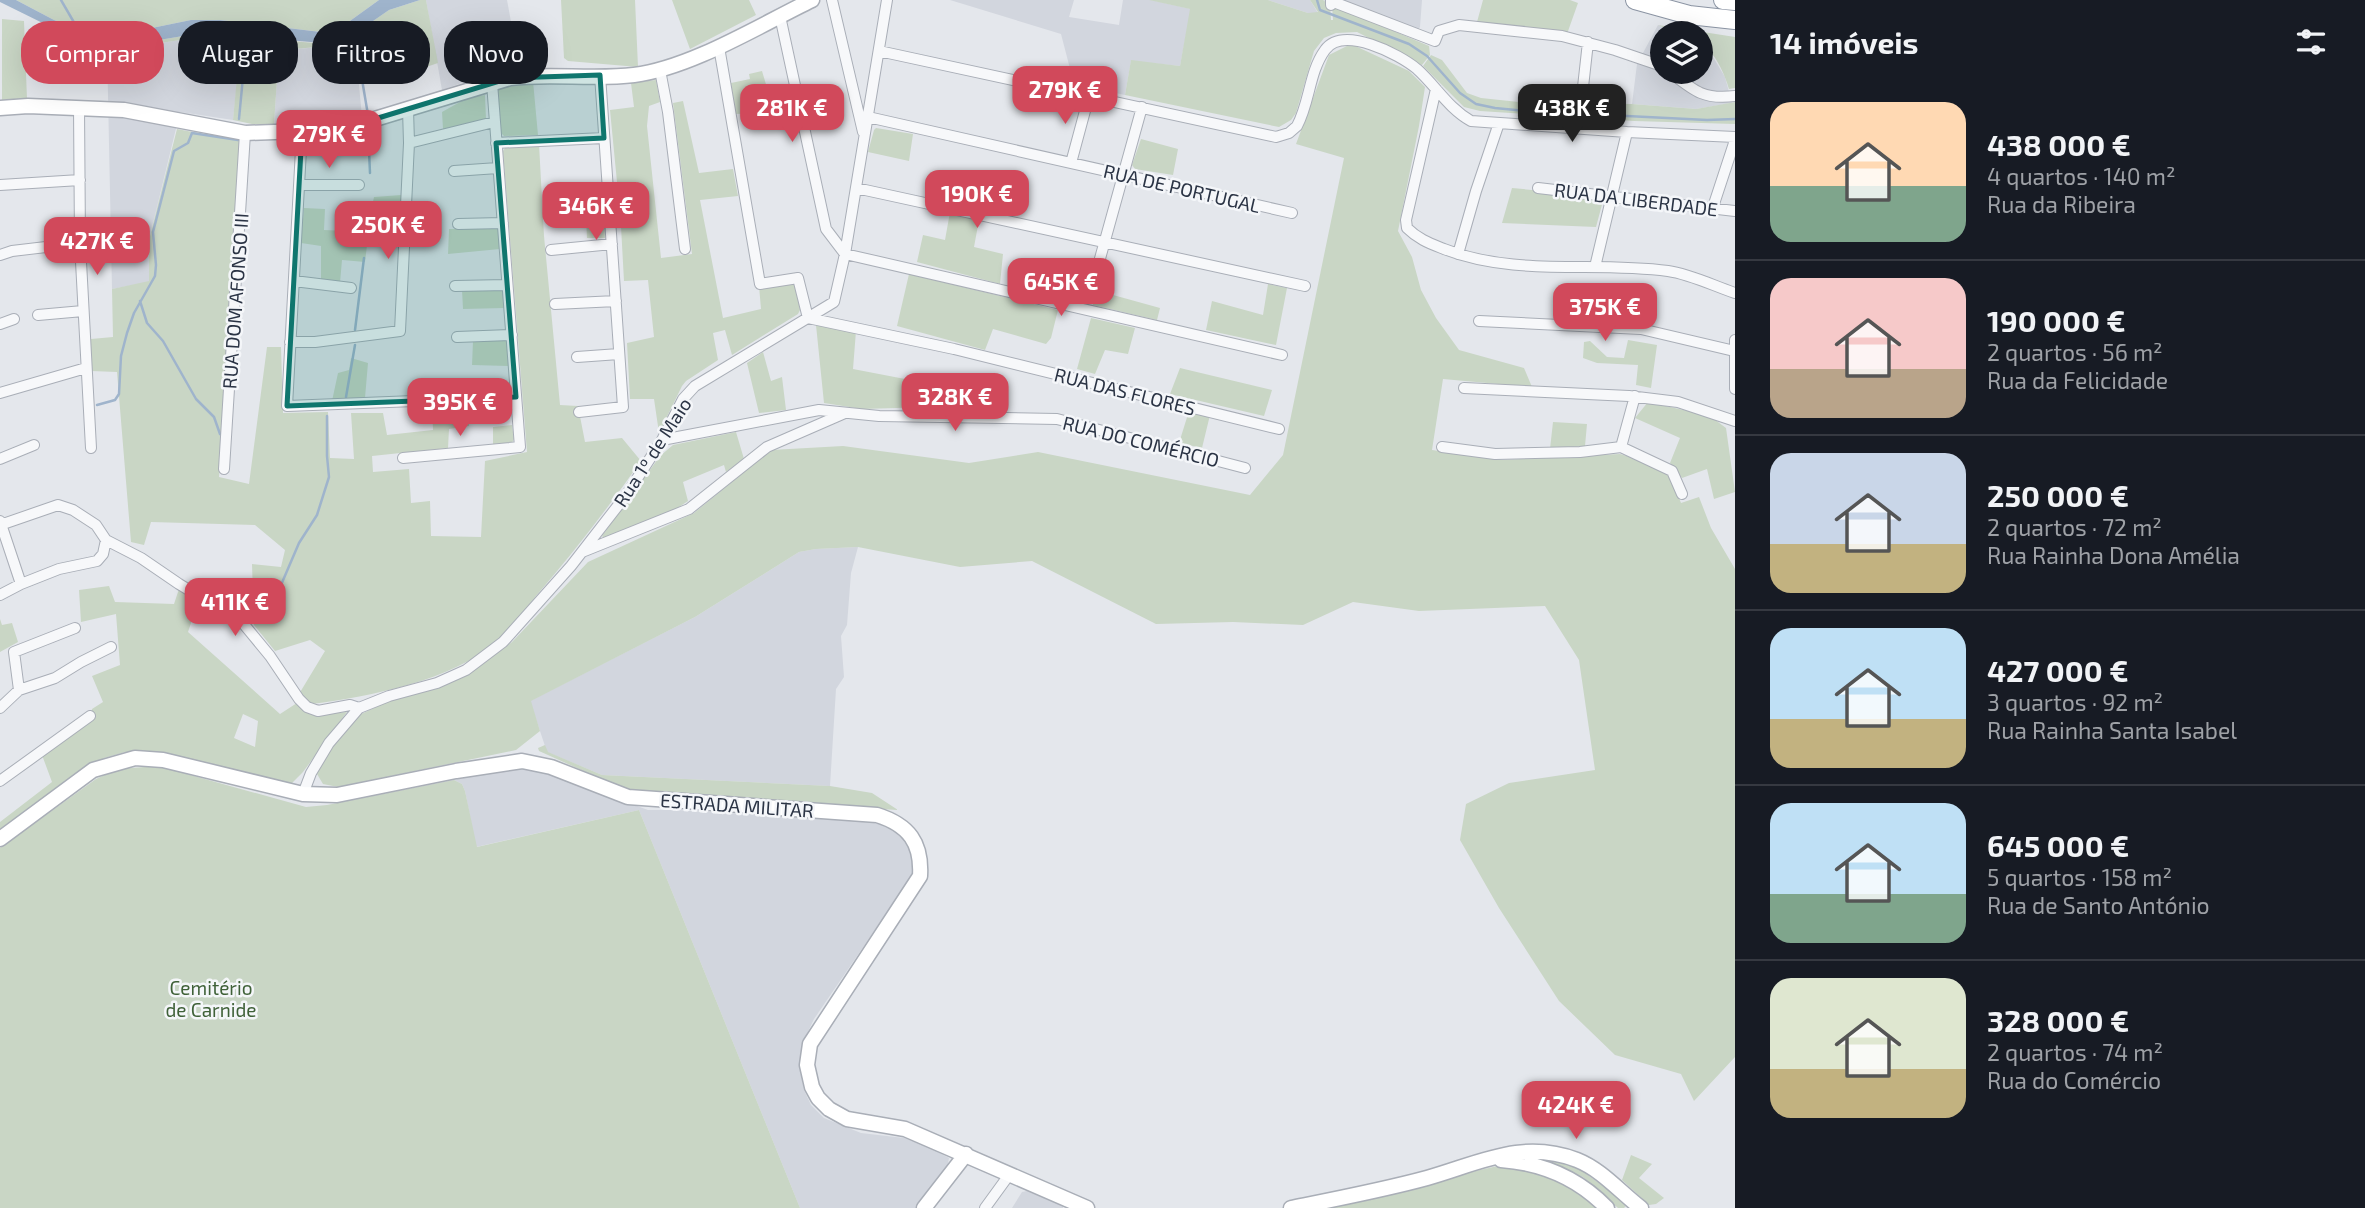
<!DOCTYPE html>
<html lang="pt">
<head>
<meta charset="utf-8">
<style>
	:root { --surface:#171b24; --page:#20242c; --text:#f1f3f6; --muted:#9ea1a6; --line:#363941; --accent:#d1495b }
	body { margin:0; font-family:"Exo 2",sans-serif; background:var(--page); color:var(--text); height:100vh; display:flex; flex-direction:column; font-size:26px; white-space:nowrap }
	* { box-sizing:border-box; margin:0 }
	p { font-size:23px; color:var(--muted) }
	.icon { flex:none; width:38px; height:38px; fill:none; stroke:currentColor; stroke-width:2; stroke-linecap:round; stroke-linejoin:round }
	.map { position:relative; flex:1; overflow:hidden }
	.panel { display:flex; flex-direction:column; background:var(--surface); width:630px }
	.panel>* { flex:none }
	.guide { position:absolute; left:21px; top:21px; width:665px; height:63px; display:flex; gap:14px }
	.buttons { position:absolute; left:1650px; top:21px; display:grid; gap:14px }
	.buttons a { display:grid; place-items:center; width:63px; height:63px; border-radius:50%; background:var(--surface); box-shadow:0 7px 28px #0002; font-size:35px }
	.price { position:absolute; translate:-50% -60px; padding:0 16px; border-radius:14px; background:var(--accent); color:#fff; font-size:23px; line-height:46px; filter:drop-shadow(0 2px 4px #0008) }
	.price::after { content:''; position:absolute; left:50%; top:42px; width:21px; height:16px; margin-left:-10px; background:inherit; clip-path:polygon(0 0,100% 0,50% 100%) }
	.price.current { background:#222; color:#fff }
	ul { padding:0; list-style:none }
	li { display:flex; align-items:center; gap:21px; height:175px; padding:0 35px }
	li+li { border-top:2px solid var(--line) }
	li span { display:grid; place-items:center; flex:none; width:196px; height:140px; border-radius:21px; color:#555 }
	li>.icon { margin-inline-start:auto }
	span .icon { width:84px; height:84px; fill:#fffc; stroke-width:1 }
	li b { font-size:30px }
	h2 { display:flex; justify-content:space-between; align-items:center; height:84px; padding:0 35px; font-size:30px }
	.pill { padding:0 24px; border-radius:28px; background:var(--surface); box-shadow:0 7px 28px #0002; font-size:24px; line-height:63px }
	.pill.current { background:var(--accent); color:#fff }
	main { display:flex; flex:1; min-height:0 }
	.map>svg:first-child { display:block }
	.built { fill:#d2d6de }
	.green { fill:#c9d6c5; fill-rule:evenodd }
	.water { fill:#9fb4cc }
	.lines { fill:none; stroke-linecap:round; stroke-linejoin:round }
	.stream { stroke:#9fb4cc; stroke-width:2.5 }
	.street-casing { stroke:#a9aeb7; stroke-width:12 }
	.secondary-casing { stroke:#a9aeb7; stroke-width:17 }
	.highway-casing { stroke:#8b94a3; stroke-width:20 }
	.street { stroke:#f7f8fa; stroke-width:10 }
	.secondary { stroke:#fff; stroke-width:14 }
	.highway { stroke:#fff; stroke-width:18 }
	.marked { fill:#0f766e; fill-opacity:0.2; stroke:#0f766e; stroke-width:5; stroke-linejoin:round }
	.labels { text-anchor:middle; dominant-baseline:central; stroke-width:5; stroke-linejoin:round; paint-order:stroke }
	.street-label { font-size:19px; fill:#2b3445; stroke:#f4f6f9 }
	.park-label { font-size:19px; fill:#3f6138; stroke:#f4f6f9 }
</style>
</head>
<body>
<main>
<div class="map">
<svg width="1735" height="1208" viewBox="0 0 1735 1208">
	<rect width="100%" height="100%" fill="#e4e7ec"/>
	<path class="built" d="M426,0H507L519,65L497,70L442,90Z
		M950,0H1074L1069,17L1119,25L1123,0H1151L1191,9L1180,66L1131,61L1125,95L1074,84L1061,34Z
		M1268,0H1310L1318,13H1308Z
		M1323,0H1422L1420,27L1413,38Z
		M1658,25L1676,33H1662V72H1701V45L1707,47L1725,77L1732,103L1696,109L1632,104L1637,64Z
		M187,39L241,45L233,120L180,112L149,240V282L112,289L107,47H134Z
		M353,45L357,64L362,117L274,124L279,50Z
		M858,547L851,573L847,625L841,636L844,677L836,689L830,786L602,775L547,752L530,701L695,617L799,552L816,549Z
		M525,765L648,810H677L870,822L889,827L906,841L913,855L914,869L909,880L814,1019L803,1042L799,1066L804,1090L811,1105L824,1118L861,1133L904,1138L926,1146L949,1158L947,1168L916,1208H800L639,810L476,847L465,791L462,784L454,780Z
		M1027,1191L1063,1206V1208H1012L1022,1192Z"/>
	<path class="green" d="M16,0H379L336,31L329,33L220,20H191L142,30H81L54,20Z
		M420,0H426L438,63L391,79L387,61L371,62L364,27L389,10Z
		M561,0H635L638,67L568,61L564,58Z
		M672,0H749L756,15L690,49Z
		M1149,0H1268L1308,13L1318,12L1310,0H1323L1330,5L1331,20H1333L1332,5L1429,46L1430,55L1422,65L1357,32L1336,33L1324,38L1314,51L1296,113L1291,120L1279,127L1125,95L1131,60L1180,66L1190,9Z
		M1483,0H1570L1578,3L1567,34L1527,30L1477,22Z
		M2,19L24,21L27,99L2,100Z
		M1658,25L1735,37V88L1729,89C1725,75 1715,51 1701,45V33H1676Z
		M201,33L314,43L344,41L356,33L358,44L279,50L274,124H252L233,120L240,45L187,39L134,47H107L108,44L141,43Z
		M1351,44L1409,71L1425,87L1419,126L1398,231L1412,257L1421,290L1436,318L1459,350L1524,368L1532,387L1443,379L1432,450L1502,460L1620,454L1640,460L1670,475L1681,503L1699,497L1711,528L1735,569V1057L1694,1101L1681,1074L1615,1055L1559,1001L1499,908L1460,840L1466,804L1509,783L1595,770L1579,660L1545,606L1419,611L1353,602L1303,625L1233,622L1156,624L1032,561L960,567L858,547L816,549L799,552L695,617L531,701L540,731L516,750L338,787L323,784L317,774L319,764L339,737L359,715L389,701L441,687L476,669L512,642L588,562L694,513L771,450L843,446L969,463L1038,452L1250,495L1283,455L1344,158L1296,144L1329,55Z
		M1431,55L1442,60L1467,93L1481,98L1528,103L1632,104L1696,109L1735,102V124L1634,121L1480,111L1464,107L1423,66Z
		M762,71L768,91L759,93L763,113L735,114L731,83L750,79L749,74Z
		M656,80L660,102L649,106L647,126L661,258L692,254L673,103L683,101L699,173L733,169L738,196L700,200L723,318L761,309L759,286L791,283L796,286L800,310L798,314L732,355L725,330L713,333L718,360L686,381L682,386L659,433L654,399H630L627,343L654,337L648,280L624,281L620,208L638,202L637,182H617L610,110L634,107L631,83Z
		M533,81L538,135L504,136L500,132L498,91L501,87Z
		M485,95L486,119L443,129L442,112L467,98Z
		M876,128L913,134L909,161L868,152L874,130Z
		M177,129L239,141V183L219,477L249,484L267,347H281L283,413L328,412L330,458L354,459L351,413H383L387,435L433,430L432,406L468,404L469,426L449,429L448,448L372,456L373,472L409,469L411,503L430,501L431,536L481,537L485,461L527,452L503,151L505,148L539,144L544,236L560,405L578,406L585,442L622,438L641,461C608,508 573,553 536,596C524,611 512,629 498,641C451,681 371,696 312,704L299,694L325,651L310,640L275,651L254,625L252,564L281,567L285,550L255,525L151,522L144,545L131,542L117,372L91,371V339L113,337L112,289L149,281V240Z
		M1141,139L1178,149L1173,175L1135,169L1132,165Z
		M1512,188L1604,197L1596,227L1502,223Z
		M401,195L400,226L369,229L365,262L342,260L340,283L321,282V246L301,243L304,208L325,209L324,230L348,231L352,212L371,211L374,197Z
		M603,196L605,238H587L586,218L568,219L567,198Z
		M950,212L979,220L974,247L1003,254L1000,284L917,262L923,235L945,240Z
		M498,228L500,249L448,254L449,229Z
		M1051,267L1091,277L1086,301L1048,291Z
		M909,274L1058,310L1051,338L1046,344L993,329L985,350L897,326Z
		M1268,284L1287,288L1276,345L1206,330L1212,301L1263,315Z
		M503,288L505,308L463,309L462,290Z
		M1095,290L1160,308L1157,320L1093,305Z
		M1091,318L1135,328L1128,354L1105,350L1095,374L1077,369Z
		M816,325L856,331L853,369L931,384L930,407L862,409L824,403Z
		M504,340L507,342L508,366L472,365L473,341Z
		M1628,340L1657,345L1651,388L1636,385L1638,365L1597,363L1583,358L1584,342L1590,341L1607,357L1624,358Z
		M763,352L771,381L782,377L786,410L759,413L747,363Z
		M351,358L368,363L365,398L332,401L338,373L349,370Z
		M1180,368L1272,390L1264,416L1170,394Z
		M1648,402L1710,416L1726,428L1735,492L1714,499L1707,469L1682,478L1670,463L1680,438L1635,418Z
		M1189,411L1210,415L1202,448L1179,443Z
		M1553,422L1587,424L1585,446L1550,449Z
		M512,425L514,439L512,443L493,444V427Z
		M736,432L744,459L726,472L724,465L683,482L688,501L676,509L606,540L602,536L660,456L673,445Z
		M109,586L115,602L174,604L179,589L198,602L188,632L280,714L297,703L320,714L347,712L303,772L292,783L272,782L158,752H125L104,758L0,829V822L52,782L42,755L90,722L92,709L103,702L92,676L120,665L116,614L81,622L79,590ZM243,714L258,721L255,747L234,738Z
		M0,619L2,625L12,623L18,642L0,652Z
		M545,745L548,752L602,775L830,786L872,793L898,810L640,793L617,786L539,751L538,748Z
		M158,766L306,807L327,805L454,780L462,784L465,791L477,847L639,810L800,1208H0V848L96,779L118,769Z
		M1631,1155L1652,1164L1639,1178L1664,1198L1656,1204L1649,1205L1622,1180Z
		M1544,1156L1578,1168L1628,1204L1624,1208H1618L1583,1177L1541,1158Z
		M1502,1165L1534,1169L1566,1181L1599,1208H1313Z"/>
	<path class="water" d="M0,0H16L54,20L81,30H142L191,20H220L329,33L336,31L379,0H420L389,10L344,41L335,44L201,33L141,43H88L71,37L0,2Z"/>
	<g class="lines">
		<path class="stream" d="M61,0L79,31
			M1317,0L1320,10L1409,44L1427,56L1460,93L1476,104L1495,108L1527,111L1707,120L1735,119
			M354,32L368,115
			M239,119L247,35
			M368,128L370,173
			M140,301L147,323L163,341L196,399L214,417L220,434
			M355,330L364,258
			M346,397L355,345
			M97,405L115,400L119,394L121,356L127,333L134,313L155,276L156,265L153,232L174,151L188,143L192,133L238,140
			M279,617L281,585L299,543L317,515L329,477L327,456V416"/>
		<g class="street-casing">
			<path id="street" d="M832,0L863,132
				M1331,5V1L1435,41L1439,31L1459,25L1562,36L1615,50L1662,66
				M780,16L826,229L845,254L1282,355
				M719,47L760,284L798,278L808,318
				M879,51L1276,137L1289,133L1297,126C1310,102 1309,72 1325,50C1343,25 1399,54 1417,69C1436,86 1448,108 1471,121L1627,132L1735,137
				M660,70L668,112L685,249
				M1670,72C1694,91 1704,100 1735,96
				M1436,89L1406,220L1407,228C1418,239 1429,243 1444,249C1516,277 1593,261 1668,271C1690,274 1714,286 1735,293
				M1582,96L1588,42
				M79,107L80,243L91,448
				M868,117L1292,213
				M302,131L287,406L516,397
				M409,143L494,122
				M496,143L604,138
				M1071,163L1089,96
				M454,171L498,168
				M0,185L80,180
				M299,185H359
				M856,188L1305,286
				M1538,188L1735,211
				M550,193L608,190
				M1713,207L1735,140
				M458,224L503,223
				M551,250L612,244
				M1458,254L1476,191L1499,123
				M0,255L12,251L80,243
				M1595,267L1627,132
				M1096,273L1142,107
				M294,281L351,288
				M455,286L507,285
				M555,304L616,301
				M38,315L83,311
				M808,318L954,349L1279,429
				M1479,321L1641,329L1734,351
				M0,324L14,319
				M457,337L512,335
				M1735,340V389
				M290,342H315L400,331L409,143L408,109
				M577,357L619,354
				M1464,388L1629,396L1678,402L1735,421
				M0,393L86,368
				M1635,396L1621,447L1672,471L1682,494
				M579,412L623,407L600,75
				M662,440L819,410L879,416L1057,419L1245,468
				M1442,447L1495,454L1580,452L1621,447
				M403,458L520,447L492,83
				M0,459L34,445
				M224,469L245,133
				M0,521L21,584
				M0,525L58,505L73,510L96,525L106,540L141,558L179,584L242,622L270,656L299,699L307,707L318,711L350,705L359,708
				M582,552L689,509L767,447L845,413
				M0,595L21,584L59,569L97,561L103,554L106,540
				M19,690L14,652L75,628
				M0,708L19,690L55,678L81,662L111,647
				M0,781L90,716
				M303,794L311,773L329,743L359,708L389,696L437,683L466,670L503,642L571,566L627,494L662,440L683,399L695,386L834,302L845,254L887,0
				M985,1208L1009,1175"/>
		</g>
		<g class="secondary-casing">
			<path id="secondary" d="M0,108L28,106L124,110L245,133L302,131L365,122L510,78C551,73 593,80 634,75C691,68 760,25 812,0
				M0,839L93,770L135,758L163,760L303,794L337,795L456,771L522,761L551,767L628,797L877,815C909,825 922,843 920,876L810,1044L807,1065L812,1087L818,1098L829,1109L847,1119L905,1129L1087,1208
				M1501,1160C1543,1163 1578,1178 1607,1208
				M924,1208L966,1154
				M1291,1208C1336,1199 1383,1190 1427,1178C1480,1163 1522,1139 1577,1160C1602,1170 1620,1192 1641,1208"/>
		</g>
		<g class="highway-casing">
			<path id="highway" d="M1635,0L1689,15L1735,20
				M1723,0L1735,1"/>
		</g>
		<use href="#street" class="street"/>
		<use href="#secondary" class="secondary"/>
		<use href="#highway" class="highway"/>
	</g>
	<path class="marked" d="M600,75L604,138L496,143L516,397L287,406L302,131L365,122L510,78Z"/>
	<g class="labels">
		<g class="street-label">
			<text transform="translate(1182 188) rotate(13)">RUA DE PORTUGAL</text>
			<text transform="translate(1636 199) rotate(7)">RUA DA LIBERDADE</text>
			<text transform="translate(235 301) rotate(-86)">RUA DOM AFONSO III</text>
			<text transform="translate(1125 391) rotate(14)">RUA DAS FLORES</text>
			<text transform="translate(1141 441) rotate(14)">RUA DO COMÉRCIO</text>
			<text transform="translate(652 452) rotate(-57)">Rua 1º de Maio</text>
			<text transform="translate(737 805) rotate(4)">ESTRADA MILITAR</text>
		</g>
		<g class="park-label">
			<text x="211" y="987">Cemitério<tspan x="211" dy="22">de Carnide</tspan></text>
		</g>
	</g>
</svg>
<div class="buttons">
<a><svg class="icon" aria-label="layers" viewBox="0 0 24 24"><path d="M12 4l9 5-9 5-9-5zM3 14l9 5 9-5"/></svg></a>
</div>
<b class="price" style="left:1065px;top:126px">279K €</b>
<b class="price" style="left:792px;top:144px">281K €</b>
<b class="price current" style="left:1572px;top:144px">438K €</b>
<b class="price" style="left:329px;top:170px">279K €</b>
<b class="price" style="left:977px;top:230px">190K €</b>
<b class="price" style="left:596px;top:242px">346K €</b>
<b class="price" style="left:388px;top:261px">250K €</b>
<b class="price" style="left:97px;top:277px">427K €</b>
<b class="price" style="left:1061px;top:318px">645K €</b>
<b class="price" style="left:1605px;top:343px">375K €</b>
<b class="price" style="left:955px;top:433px">328K €</b>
<b class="price" style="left:460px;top:438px">395K €</b>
<b class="price" style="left:235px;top:638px">411K €</b>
<b class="price" style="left:1576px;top:1141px">424K €</b>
<div class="guide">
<a class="pill current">Comprar</a>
<a class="pill">Alugar</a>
<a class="pill">Filtros</a>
<a class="pill">Novo</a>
</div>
</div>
<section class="panel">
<h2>14 imóveis<svg class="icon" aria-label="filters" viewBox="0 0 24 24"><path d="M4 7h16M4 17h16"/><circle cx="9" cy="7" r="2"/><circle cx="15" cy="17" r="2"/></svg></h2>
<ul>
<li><span style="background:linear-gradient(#ffd9b3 60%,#7fa58c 0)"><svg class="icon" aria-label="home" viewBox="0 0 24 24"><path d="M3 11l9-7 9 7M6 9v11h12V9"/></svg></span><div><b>438 000 €</b><p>4 quartos · 140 m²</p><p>Rua da Ribeira</p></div></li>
<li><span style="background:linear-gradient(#f6c9c9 65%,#b9a48a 0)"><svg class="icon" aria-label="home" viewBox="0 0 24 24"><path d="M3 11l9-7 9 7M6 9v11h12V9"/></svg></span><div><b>190 000 €</b><p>2 quartos · 56 m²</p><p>Rua da Felicidade</p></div></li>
<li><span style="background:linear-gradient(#c9d6e8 65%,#c2b280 0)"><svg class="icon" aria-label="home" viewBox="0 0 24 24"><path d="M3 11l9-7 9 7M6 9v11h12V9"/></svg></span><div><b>250 000 €</b><p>2 quartos · 72 m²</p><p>Rua Rainha Dona Amélia</p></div></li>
<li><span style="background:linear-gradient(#bfe0f5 65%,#c2b280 0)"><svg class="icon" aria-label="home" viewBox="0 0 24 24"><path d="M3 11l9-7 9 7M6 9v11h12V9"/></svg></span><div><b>427 000 €</b><p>3 quartos · 92 m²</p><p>Rua Rainha Santa Isabel</p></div></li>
<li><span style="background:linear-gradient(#bfe0f5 65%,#7fa58c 0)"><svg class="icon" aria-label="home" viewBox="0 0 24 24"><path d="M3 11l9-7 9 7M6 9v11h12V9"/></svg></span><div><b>645 000 €</b><p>5 quartos · 158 m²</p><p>Rua de Santo António</p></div></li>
<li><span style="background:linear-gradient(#dfe7d0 65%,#c2b280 0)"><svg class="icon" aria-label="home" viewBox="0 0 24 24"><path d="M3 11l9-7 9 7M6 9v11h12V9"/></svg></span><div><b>328 000 €</b><p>2 quartos · 74 m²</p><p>Rua do Comércio</p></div></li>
</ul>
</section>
</main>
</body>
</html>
